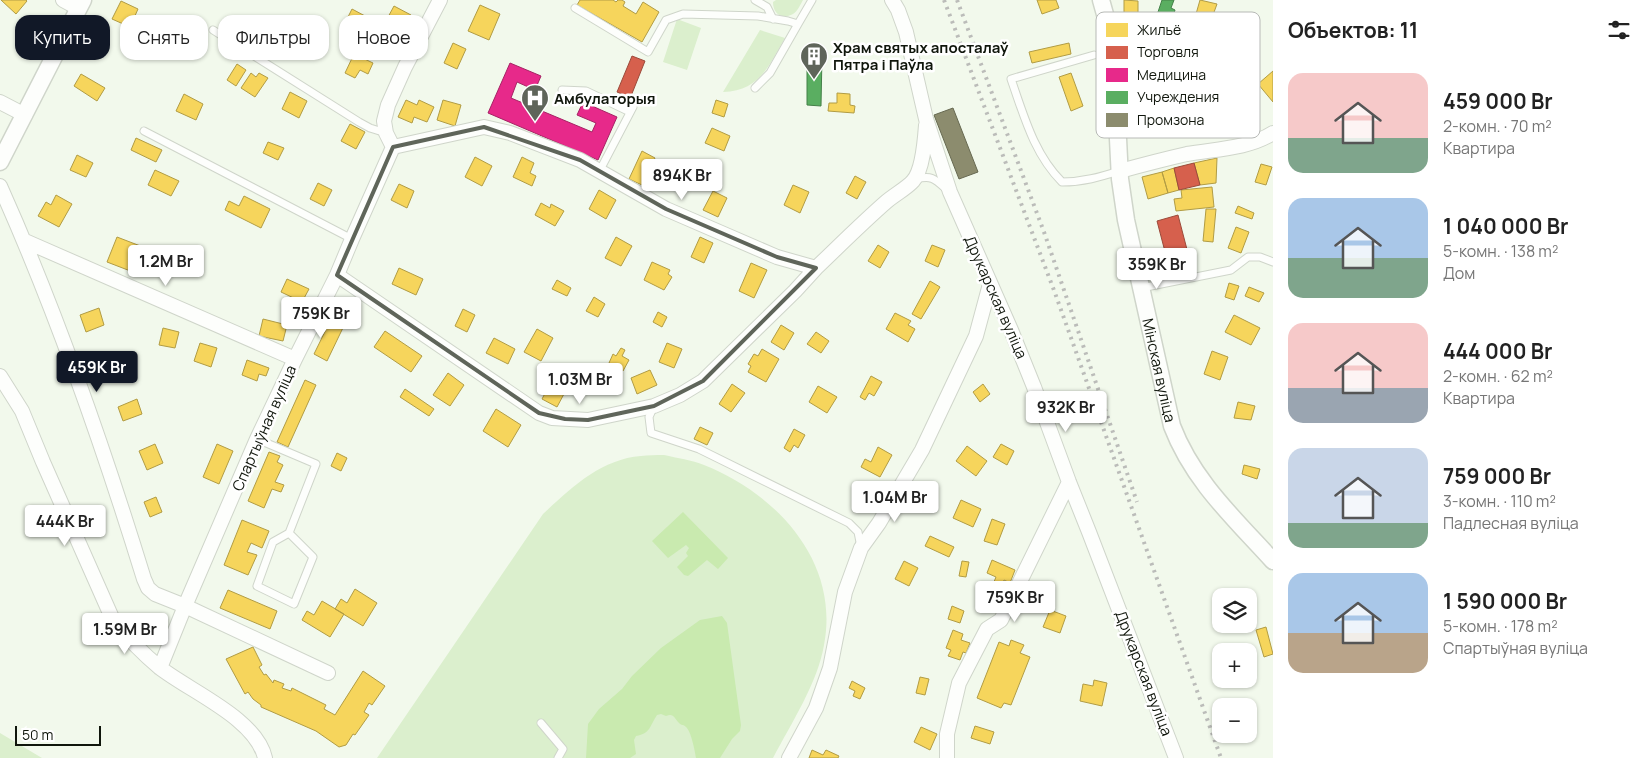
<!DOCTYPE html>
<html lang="ru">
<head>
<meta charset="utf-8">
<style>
	:root { --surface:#fff; --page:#f6f6f6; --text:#222; --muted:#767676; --accent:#111827 }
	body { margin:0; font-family:Manrope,sans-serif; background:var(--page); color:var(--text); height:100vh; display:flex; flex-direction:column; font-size:19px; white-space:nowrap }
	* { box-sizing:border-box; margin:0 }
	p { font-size:16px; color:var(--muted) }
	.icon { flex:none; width:28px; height:28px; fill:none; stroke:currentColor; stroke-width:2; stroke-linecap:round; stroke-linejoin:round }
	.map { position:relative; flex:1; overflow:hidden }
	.sheet { display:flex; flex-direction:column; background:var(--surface); width:375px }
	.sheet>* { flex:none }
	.banner { position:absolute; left:15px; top:15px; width:475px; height:45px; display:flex; gap:10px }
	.tools { position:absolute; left:1212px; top:588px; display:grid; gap:10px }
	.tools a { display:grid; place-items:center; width:45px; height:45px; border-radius:10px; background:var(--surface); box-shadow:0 1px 4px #0004; font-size:25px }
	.scale { position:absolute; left:15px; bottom:12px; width:86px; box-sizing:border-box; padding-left:5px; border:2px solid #10160c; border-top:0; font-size:14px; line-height:18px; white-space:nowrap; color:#10160c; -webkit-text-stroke:4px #fff; paint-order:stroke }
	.price { position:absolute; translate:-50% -42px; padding:0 11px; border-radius:5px; background:#fff; color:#222; font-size:16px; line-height:32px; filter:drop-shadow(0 1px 2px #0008) }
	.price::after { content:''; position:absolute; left:50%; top:30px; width:15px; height:11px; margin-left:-8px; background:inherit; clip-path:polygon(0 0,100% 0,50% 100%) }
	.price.active { background:var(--accent); color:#fff }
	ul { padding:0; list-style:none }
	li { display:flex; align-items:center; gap:15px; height:125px; padding:0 15px }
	li span { display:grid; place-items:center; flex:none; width:140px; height:100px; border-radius:15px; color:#555 }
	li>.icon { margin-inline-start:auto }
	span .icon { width:60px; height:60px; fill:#fffc; stroke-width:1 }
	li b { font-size:21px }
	h2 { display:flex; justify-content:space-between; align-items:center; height:60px; padding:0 15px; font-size:21px }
	.tag { padding:0 18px; border-radius:15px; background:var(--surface); box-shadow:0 1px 4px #0004; font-size:18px; line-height:45px }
	.tag.active { background:var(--accent); color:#fff }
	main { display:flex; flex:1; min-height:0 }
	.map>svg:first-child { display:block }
	.green { fill:#dbefcd }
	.water { fill:#c9eaaf }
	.homes { fill:#f6d55c; stroke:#b19c44 }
	.shops { fill:#d6604d; stroke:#9b4a3a }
	.health { fill:#e7298a; stroke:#a62364 }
	.public { fill:#5aae61; stroke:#448048 }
	.industry { fill:#8c8c6e; stroke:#676951 }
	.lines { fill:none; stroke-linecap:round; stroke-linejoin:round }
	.service-casing { stroke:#cfd5ca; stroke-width:9 }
	.minor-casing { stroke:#cfd5ca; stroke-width:16 }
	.tertiary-casing { stroke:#cfd5ca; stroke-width:19 }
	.service { stroke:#fdfefc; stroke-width:7 }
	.minor { stroke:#fdfefc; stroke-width:14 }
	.tertiary { stroke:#fdfefc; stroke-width:16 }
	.rail { stroke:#bbbcb9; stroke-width:4; stroke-dasharray:2.5 5; stroke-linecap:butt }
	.marked { fill:none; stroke:#5f655a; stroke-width:4; stroke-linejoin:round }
	.labels { text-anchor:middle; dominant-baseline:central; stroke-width:5; stroke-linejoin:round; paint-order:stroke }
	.poi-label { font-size:15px; font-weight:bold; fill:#10160c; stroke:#fff; text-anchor:start }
	.street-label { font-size:15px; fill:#10160c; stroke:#fff }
	.key { fill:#fff; stroke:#b7b9b6; stroke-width:1 }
	.key-label { font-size:14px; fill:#10160c }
</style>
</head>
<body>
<main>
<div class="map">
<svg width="1273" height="758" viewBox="0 0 1273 758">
	<rect width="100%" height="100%" fill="#f2f9ec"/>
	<path class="green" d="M776,0H803C800,5 798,11 793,14C782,20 773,14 773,2Z
		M677,19L701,28L687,70L663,62Z
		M760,30L785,38C769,65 760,91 723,92Z
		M664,455C677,458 692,460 704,465C777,494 840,562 824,645C818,682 791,724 773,758H377L543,514C571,488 601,459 641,456C648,455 656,455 664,455Z
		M0,733L42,758H0Z"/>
	<path class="water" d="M683,512L728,558L718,569L707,560L688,576L684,575L677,567L688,556L686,553L689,548L686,545L668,558L652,541Z
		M722,616L727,623L741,725L740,731L732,739L720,758H696C695,751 691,731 686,727C681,723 684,727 679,723C674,718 674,713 666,716L661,714L657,715C649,727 651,733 636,736L634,740L636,754L630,758H586L588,724L599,709L622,689L632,676L661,648L700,620Z"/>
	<path class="homes" d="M1,0H26L27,1L16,14Z
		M580,0H613L616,2L618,0H622L625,2L623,6L636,14L643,2L659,12L642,42L577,5Z
		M1037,0H1056L1059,8L1042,14Z
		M1124,0L1138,1V13H1124Z
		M1200,0L1217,4L1209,26L1194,21Z
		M121,1L138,9L130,27L112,19Z
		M480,5L500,14L489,40L468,31Z
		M394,6L411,15L405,28L387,19Z
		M352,9L380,24L375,34L363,28L356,41L340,33Z
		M261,18L277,26L268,42L253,34Z
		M152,21L165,29L154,49L140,40Z
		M453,43L466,49L457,69L444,63Z
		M1069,43L1071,54L1032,63L1029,52Z
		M354,54L373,63L368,74L360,70L355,78L345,73Z
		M237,64L246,70L236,86L227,80Z
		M1273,71V102L1258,84Z
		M251,73L256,77L259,73L268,78L255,97L241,88Z
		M1071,73L1083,106L1071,111L1059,77Z
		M81,74L105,88L97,101L74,86Z
		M290,92L307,101L299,118L282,109Z
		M837,93L850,94V105L855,106L854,113L828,111L829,103H837Z
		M184,94L203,104L196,120L176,111Z
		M406,100L417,105L419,100L434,107L427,122L414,117L412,123L398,117Z
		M443,100L461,105L455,126L437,120Z
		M716,100L728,104L724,117L712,113Z
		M350,124L365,132L356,149L341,141Z
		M712,128L730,136L724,151L705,143Z
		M136,138L162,150L156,162L131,150Z
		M268,142L284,148L278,160L263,153Z
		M642,151L655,158L642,185L629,179Z
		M77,155L93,163L86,177L70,170Z
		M475,157L492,166L482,186L465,177Z
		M522,157L534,163L530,173L536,176L532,186L513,177Z
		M1217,158L1216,183L1200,185L1194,163Z
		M1261,164L1272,167L1266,185L1255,182Z
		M1174,168L1179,190L1168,193L1162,172Z
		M155,170L179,181L171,196L148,185Z
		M1162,172L1168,193L1148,199L1142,177Z
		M855,176L866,182L857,199L846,193Z
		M318,183L332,190L324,206L310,199Z
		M399,184L414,191L407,208L391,200Z
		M793,185L809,192L800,213L784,205Z
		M1212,187L1214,207L1176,211L1174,199L1182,198L1181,190Z
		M599,190L616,200L606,219L589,209Z
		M713,191L727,198L718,217L703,210Z
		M56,195L72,204L59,227L38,216L46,202L51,205Z
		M244,196L270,209L261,228L225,210L229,201L239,206Z
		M541,203L550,208L551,204L564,211L555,226L535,215Z
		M1238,206L1254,213L1252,219L1235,213Z
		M1206,209H1216L1213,242L1203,241Z
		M1236,227L1249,232L1241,253L1228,248Z
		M117,237L143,247L133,272L107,262Z
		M616,237L632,246L621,266L605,258Z
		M700,237L713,243L704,263L691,257Z
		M878,245L889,252L880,268L868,261Z
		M932,245L945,250L938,267L925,261Z
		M652,262L670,270L668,274L672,277L664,290L644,280Z
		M751,263L767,270L754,298L739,291Z
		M399,268L423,279L416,295L392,284Z
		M287,279L309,289L302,302L281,292Z
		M557,280L571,288L567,296L552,289Z
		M930,281L940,287L921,319L912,314Z
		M1229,283L1239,286L1234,300L1225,297Z
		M1249,287L1264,293L1259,302L1245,296Z
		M594,297L605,304L598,317L586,311Z
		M339,303L352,309L327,361L314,354Z
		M99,308L104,325L86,332L80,315Z
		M463,309L475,315L467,332L455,326Z
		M658,312L667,317L662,327L653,322Z
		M895,313L911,321L908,325L915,329L908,342L886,329Z
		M1234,315L1260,328L1251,345L1225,332Z
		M263,319L287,325L283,341L259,336Z
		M781,325L794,333L784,350L771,342Z
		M163,328L179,332L175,348L159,345Z
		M537,329L553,338L541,361L524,352Z
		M385,331L422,356L411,372L374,347Z
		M816,332L829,341L821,353L807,344Z
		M494,338L515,349L508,364L486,353Z
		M200,343L217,348L211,367L194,361Z
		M667,343L682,349L674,368L659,362Z
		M621,348L625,350L622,356L629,360L623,371L609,363L613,354L616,356Z
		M762,349L779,359L766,382L748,372L751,366L748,364L754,354L758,356Z
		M1212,351L1228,357L1220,380L1204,374Z
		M117,355L123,371L109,376L103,360Z
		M247,360L269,368L266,376L259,374L257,381L242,375Z
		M650,370L657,385L637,394L631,378Z
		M448,373L464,385L450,406L433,395Z
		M871,376L882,382L874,396L869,393L865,400L860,397Z
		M305,380L316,385L288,447L277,442Z
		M550,384L565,392L557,407L542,399Z
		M732,384L745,393L731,412L719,404Z
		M983,384L990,394L980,402L973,392Z
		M818,386L837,397L827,413L809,402Z
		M405,389L434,409L429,416L400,397Z
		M137,399L142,414L123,421L118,407Z
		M1238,402L1255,406L1251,420L1234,418Z
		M496,409L521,425L508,447L483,431Z
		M700,427L713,433L707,445L694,439Z
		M794,429L805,435L798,448L794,445L790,452L784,448Z
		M155,444L163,463L147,470L139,451Z
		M217,444L233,451L219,484L203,477Z
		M1001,444L1014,451L1007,465L993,457Z
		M967,446L987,461L976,476L956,461Z
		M878,447L892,455L880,477L861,467L865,459L871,462Z
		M269,452L280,456L277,462L283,465L275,482L284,485L281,492L272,489L264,508L248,501Z
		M337,453L347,458L341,471L331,466Z
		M1244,465L1260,469L1257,479L1242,474Z
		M860,484L869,488L864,497L855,493Z
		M156,497L162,512L150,517L144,502Z
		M961,500L981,509L973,527L953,518Z
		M992,519L1005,524L997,545L984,541Z
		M242,520L269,531L262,548L251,543L247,552L257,555L248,575L224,565Z
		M930,536L954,547L949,557L925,546Z
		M992,560L1015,570L1010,583L1004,580L999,593L991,589L996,577L987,573Z
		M904,561L918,568L909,586L895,579Z
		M962,561L969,562L966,577L959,576Z
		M355,589L377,603L363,626L335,609L341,599L347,603Z
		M228,590L277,611L270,629L220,608Z
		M322,601L344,614L330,637L302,620L307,611L314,615Z
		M952,606L964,611L960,623L948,619Z
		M1050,610L1066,616L1060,633L1043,627Z
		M1266,627L1273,654L1264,657L1256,630Z
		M953,630L963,634L961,640L970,643L966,653L963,652L960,660L948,656L951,650L946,648Z
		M1011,640L1024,645L1020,653L1030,657L1011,705L1004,703L1001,708L977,698L999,642L1009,646Z
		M253,647L262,665L259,667L264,675L266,674L273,683L274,680L284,684L282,688L291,691L292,688L326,705L324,709L335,715L363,671L385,686L372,705L369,703L364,712L369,715L355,735L353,734L346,745L339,747L316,731L261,707V705L253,699L248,692L245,694L226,659Z
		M920,677L929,679L925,695L916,693Z
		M1094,680L1107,683L1102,706L1080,701L1083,684L1093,686Z
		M852,681L865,688L860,699L853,696L855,691L849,688Z
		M975,726L994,732L990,744L971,738Z
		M921,727L937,734L930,750L914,742Z
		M812,750L823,755L826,750L839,756L838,758H809Z"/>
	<path class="shops" d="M632,56L645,61L629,101L621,98L622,94L617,92Z
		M1194,163L1200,185L1179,190L1174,168Z
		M1178,215L1190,261L1169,267L1157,221Z"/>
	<path class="health" d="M510,63L541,76L535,90L517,82L511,98L592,132L596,123L577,115L583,102L617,117L598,160L488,113Z"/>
	<path class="public" d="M1162,0H1174L1171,8L1175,10L1171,23L1156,18Z
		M807,54L822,55L821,106L807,105Z"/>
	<path class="industry" d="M953,108L978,172L959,179L934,115Z"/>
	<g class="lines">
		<g class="service-casing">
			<path id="service" d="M755,0L767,7L773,19
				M575,8L648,52L666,20L683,14L758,16L788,21L798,24L812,0
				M213,30L359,122L370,128L386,133
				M1094,55L1011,79C1024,116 1034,154 1062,182C1083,182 1100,177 1119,171
				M755,88L770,73L798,24
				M562,90L586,91L630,112
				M144,131L352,239
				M600,170L633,107
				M916,179C932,175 935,179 946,189
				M1141,288L1231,270L1248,257H1260L1273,262
				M654,406L649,417L651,433L699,449L849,523L858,532L861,547
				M257,439L316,464L289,533L273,542L257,586L294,604L313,557L289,533
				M541,723L563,749L558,758"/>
		</g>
		<g class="minor-casing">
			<path id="minor" d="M63,0L78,8
				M892,0L898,10L906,32L926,119L950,192L1011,330L1034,387L1069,482L1089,532L1176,758
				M0,102L25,115
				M393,147L484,127L510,133L580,160L666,209L777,257L816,268C839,246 862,223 886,202C894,195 907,188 913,181C923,170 925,139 926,125
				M1120,171C1142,165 1165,159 1187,154C1215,149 1248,149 1273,133
				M0,186C57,313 103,446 144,579L148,588L155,594L185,606L328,673
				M25,241L295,359
				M337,275L539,413L552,418L588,420L654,406L680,395L703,381L795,291L816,268
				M0,376L22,411L43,462L113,620C127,637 142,653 159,667C189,691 256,718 265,758
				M160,668L185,606L257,439L295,359L337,275L352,239L393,147L386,133L384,121L388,105L405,67L440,0
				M789,758L816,708L830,668L845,592L861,548L879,523L922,450L976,336L990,284
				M947,758V734L959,683L987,629L1001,620L1069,482"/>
		</g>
		<g class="tertiary-casing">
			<g id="tertiary">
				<path id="s1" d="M1101,0L1108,25L1114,58L1120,179L1126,220L1172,426C1193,481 1234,518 1273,561"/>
				<path d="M0,162L83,0"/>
			</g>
		</g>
		<use href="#service" class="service"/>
		<use href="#minor" class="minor"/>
		<use href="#tertiary" class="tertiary"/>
		<path class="rail" d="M944,0L1055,293L1221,758
			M957,0L1044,232L1137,502"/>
	</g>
	<path class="marked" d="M484,127L580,160L666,209L777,257L816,268L703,381L654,406L588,420L565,419L539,413L337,275L393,147Z"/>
	<defs>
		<g id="building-pin" transform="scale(1.4375)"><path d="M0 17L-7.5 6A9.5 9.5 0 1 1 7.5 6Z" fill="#5f655a" stroke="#fff"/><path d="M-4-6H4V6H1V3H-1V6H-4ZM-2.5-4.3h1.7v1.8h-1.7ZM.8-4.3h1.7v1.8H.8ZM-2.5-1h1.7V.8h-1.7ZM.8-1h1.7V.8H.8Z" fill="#fff"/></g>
		<g id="hospital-pin" transform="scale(1.4375)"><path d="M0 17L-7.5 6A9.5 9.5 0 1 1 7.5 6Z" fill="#5f655a" stroke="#fff"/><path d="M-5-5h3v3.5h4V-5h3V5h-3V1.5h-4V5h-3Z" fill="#fff"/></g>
	</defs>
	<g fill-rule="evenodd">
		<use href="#building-pin" x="814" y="56"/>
		<use href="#hospital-pin" x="535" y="98"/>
	</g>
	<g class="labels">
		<g class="poi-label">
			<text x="833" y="47">Храм святых апосталаў<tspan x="833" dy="17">Пятра і Паўла</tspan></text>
			<text x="554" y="98">Амбулаторыя</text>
		</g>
		<g class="street-label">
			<text transform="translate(996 297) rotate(66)">Друкарская вуліца</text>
			<text stroke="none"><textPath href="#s1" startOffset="376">Мінская вуліца</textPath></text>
			<text transform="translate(264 428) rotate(-66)">Спартыўная вуліца</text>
			<text transform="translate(1144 673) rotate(69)">Друкарская вуліца</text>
		</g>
	</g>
	<rect x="1096" y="12" width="164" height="126" rx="8" class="key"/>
	<rect x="1106" y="23" width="22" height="14" fill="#f6d55c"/>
	<rect x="1106" y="46" width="22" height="13" fill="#d6604d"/>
	<rect x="1106" y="68" width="22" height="14" fill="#e7298a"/>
	<rect x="1106" y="91" width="22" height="13" fill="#5aae61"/>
	<rect x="1106" y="113" width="22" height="14" fill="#8c8c6e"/>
	<g class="key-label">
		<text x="1137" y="35">Жильё</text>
		<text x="1137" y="57">Торговля</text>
		<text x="1137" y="80">Медицина</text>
		<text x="1137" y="102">Учреждения</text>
		<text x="1137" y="125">Промзона</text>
	</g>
</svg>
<div class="tools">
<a><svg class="icon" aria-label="layers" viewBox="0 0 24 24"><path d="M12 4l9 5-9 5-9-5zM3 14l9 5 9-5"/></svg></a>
<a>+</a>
<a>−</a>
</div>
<div class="scale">50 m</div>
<b class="price" style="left:682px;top:201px">894K Br</b>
<b class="price" style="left:166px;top:287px">1.2M Br</b>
<b class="price" style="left:1157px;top:290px">359K Br</b>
<b class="price" style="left:321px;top:339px">759K Br</b>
<b class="price active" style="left:97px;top:393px">459K Br</b>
<b class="price" style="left:580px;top:405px">1.03M Br</b>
<b class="price" style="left:1066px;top:433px">932K Br</b>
<b class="price" style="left:895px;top:523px">1.04M Br</b>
<b class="price" style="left:65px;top:547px">444K Br</b>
<b class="price" style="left:1015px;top:623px">759K Br</b>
<b class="price" style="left:125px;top:655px">1.59M Br</b>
<div class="banner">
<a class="tag active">Купить</a>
<a class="tag">Снять</a>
<a class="tag">Фильтры</a>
<a class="tag">Новое</a>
</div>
</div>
<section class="sheet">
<h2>Объектов: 11<svg class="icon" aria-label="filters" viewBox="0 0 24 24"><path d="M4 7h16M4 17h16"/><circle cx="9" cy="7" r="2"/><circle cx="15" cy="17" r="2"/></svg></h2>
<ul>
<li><span style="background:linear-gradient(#f6c9c9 65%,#7fa58c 0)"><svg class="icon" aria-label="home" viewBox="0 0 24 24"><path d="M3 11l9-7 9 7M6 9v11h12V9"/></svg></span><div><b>459 000 Br</b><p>2-комн. · 70 m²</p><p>Квартира</p></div></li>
<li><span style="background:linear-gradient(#a9c7e8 60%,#7fa58c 0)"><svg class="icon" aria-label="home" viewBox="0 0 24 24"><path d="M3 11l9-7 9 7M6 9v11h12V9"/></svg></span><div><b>1 040 000 Br</b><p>5-комн. · 138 m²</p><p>Дом</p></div></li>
<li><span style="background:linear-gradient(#f6c9c9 65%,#9aa5b1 0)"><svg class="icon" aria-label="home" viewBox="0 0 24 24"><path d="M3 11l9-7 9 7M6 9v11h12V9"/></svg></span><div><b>444 000 Br</b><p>2-комн. · 62 m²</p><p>Квартира</p></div></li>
<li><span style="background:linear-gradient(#c9d6e8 75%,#7fa58c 0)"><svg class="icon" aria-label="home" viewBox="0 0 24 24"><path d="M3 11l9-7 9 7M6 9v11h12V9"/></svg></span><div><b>759 000 Br</b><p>3-комн. · 110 m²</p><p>Падлесная вуліца</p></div></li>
<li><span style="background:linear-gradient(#a9c7e8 60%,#b9a48a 0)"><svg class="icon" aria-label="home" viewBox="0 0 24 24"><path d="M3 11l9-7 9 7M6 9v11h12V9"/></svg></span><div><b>1 590 000 Br</b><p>5-комн. · 178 m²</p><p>Спартыўная вуліца</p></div></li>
</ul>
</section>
</main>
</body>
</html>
